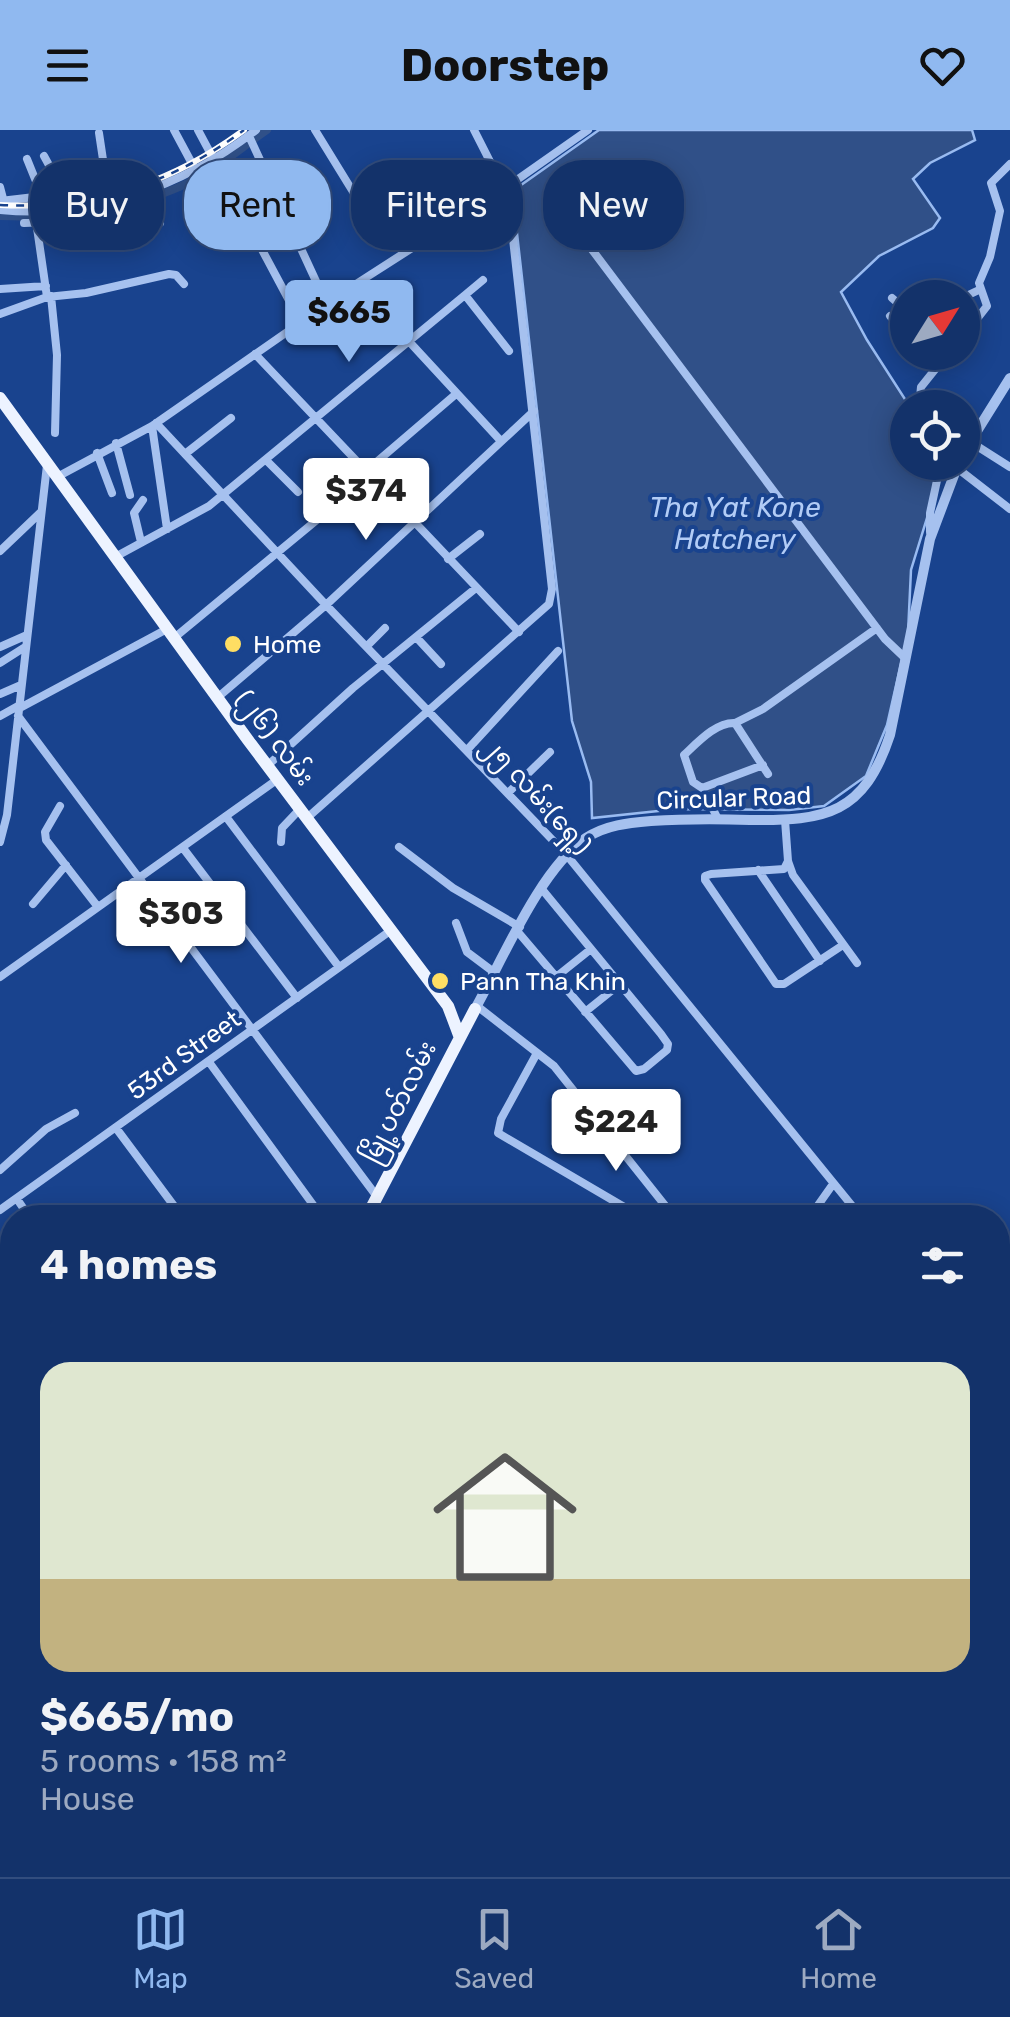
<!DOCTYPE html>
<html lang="en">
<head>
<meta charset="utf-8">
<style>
	:root { --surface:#13326a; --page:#203e72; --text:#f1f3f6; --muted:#9daac1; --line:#324d7e; --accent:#90b9f0 }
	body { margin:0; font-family:Rubik,"Noto Sans Myanmar",sans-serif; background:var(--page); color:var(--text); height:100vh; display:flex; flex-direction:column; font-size:38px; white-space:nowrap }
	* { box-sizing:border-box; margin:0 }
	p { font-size:32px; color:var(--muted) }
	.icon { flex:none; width:55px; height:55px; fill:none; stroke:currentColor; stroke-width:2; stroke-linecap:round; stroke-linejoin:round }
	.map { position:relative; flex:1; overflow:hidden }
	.side { position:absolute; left:0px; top:1075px; width:1010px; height:672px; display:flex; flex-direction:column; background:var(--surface); border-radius:40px 40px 0 0; box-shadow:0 5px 25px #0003,0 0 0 2px var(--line) }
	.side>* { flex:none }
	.banner { position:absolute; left:30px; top:30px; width:950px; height:90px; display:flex; gap:20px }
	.needle { width:65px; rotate:53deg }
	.fabs { position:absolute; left:890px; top:150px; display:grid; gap:20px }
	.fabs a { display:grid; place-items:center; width:90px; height:90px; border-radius:50%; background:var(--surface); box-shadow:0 5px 25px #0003,0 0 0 2px var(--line); font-size:50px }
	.price { position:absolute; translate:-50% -85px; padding:0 22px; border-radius:10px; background:#fff; color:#222; font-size:32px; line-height:65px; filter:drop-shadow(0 2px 5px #0008) }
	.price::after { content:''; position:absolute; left:50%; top:60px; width:30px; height:22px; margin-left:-15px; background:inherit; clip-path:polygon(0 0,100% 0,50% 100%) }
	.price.current { background:var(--accent); color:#111 }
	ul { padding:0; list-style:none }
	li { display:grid; align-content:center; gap:20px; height:530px; padding:0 40px }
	li span { display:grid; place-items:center; height:310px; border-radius:30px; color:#555 }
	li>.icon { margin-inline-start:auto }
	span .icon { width:180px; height:180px; fill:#fffc; stroke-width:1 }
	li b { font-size:42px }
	h2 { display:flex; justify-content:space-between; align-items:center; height:120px; padding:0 40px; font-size:42px }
	.chip { padding:0 35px; border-radius:40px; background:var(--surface); box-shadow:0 5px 25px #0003,0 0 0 2px var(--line); font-size:35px; line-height:90px }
	.chip.current { background:var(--accent); color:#111 }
	header { display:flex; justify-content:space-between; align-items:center; height:130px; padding:0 40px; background:var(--accent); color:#111; font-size:45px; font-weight:700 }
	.tab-bar { display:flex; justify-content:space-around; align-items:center; height:140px; border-top:2px solid var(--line); background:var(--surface); font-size:28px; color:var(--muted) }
	.tab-bar a { display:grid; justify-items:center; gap:5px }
	.tab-bar .current { color:var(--accent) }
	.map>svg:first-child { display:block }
	.water { fill:#305088; stroke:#99bbf1; stroke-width:2.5 }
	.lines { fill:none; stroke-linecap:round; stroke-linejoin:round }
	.canal { stroke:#305088; stroke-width:8 }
	.minor { stroke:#a6c1ef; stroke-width:8 }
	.tertiary { stroke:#a6c1ef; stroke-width:10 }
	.secondary { stroke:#d3e1fa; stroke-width:11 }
	.primary { stroke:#edf3ff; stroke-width:12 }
	.rail-casing { stroke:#fff; stroke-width:6 }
	.rail { stroke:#19438e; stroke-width:2.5; stroke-dasharray:8; stroke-linecap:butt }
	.poi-dot { fill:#ffde63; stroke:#19438e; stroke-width:4 }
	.labels { text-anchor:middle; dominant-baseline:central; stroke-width:8; stroke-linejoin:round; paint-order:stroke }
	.poi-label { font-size:25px; fill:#fff; stroke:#19438e; text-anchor:start }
	.street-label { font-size:25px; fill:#fff; stroke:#19438e }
	.water-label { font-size:28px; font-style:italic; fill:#b2ccf6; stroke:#19438e }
</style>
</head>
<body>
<header><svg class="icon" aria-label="menu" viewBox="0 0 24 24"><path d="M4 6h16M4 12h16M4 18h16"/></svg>Doorstep<svg class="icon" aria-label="heart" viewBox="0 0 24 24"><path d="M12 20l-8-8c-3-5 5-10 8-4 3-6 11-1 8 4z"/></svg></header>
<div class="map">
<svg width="1010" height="1747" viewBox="0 0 1010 1747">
	<rect width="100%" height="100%" fill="#19438e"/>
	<path class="water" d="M599,0H972L975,10L930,33L913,49L940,88L933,98L879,126L841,162L867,210L910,277L908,278V332L937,333L931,375L911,440L908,503L887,595L866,646L824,676L789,680L677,679L592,688L591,652L572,591L513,68L514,60Z"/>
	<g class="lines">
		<path class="canal" d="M0,86C70,89 149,78 210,41C230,28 248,13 267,0"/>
		<path class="minor" d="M174,0L196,41
			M198,0L291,174
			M315,0L363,78
			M99,3L105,43L117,70
			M249,6L327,175
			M44,26L73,79
			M27,29L48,81
			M0,57L5,76
			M152,70L160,93
			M0,71L43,66
			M475,77L488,107
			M0,80C93,89 183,57 256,0
			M36,91L47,167
			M24,93L75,91L153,73
			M590,117L885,509L905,528
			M108,118L129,114L136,108L129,78
			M356,154L500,310
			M0,159L46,156
			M937,161L943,168
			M465,165L483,150
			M51,166L57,225L55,303
			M892,168L908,182
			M962,168L981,159
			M0,184L47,167L86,163L169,144L176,145L184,154
			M890,186L908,208
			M962,208L987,176L979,153L990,127L1000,81L991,53L1010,34
			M919,222L933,240
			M255,224L519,502
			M919,278L921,257L949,222
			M156,293L326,475L565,723L862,1088
			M152,296L167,399
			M969,311L1010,337
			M116,313L130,365
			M97,323L112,363
			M185,324L231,288
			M266,330L298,362
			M957,338L1010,379
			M366,341L456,264
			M57,347L152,296L356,154L504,59L588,0
			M930,402V383L941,332
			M141,412L134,383L143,370
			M0,421L41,382
			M115,427L209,376L465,165L509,221
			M448,429L480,404
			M416,507L441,534
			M174,508L370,346
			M367,516L385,498
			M0,517L27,505
			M0,533L25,517
			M0,564L21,555
			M217,568L326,475L534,281
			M18,579L167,499
			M0,586L18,576
			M18,586L375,1064
			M735,593L763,579L877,498
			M468,619L558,521
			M267,636L353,558L476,458
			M702,658L763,635
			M509,662L550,622
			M60,676L45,702L46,710L98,777
			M227,688L339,837
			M307,688L549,474L552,459L512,100L504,59L474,0
			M718,689L702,658L693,652L684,625C698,612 716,592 735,593L768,644
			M785,690L788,731L793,745L857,833
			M0,712L7,685L47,335
			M281,712L282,698L300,679
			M399,717L453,758L520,797
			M183,718L297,868
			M788,731L784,739L711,744L705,746V750L776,854H784L843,815
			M758,740L820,831
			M33,774L66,735
			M456,793L467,822L495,843
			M518,802L636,941L644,939L667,920L668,914L661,904L541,758
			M0,847L278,649
			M556,847L591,819
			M477,876L554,936L675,1088
			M585,882L620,854
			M537,923L501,989L498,1003L643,1088
			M209,932L314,1076
			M116,998L183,1088
			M0,1040L46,999L75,983
			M17,1069L30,1088
			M0,1080L390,801
			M809,1088L833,1054
			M0,1107L12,1124
			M998,1116L1010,1111
			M0,1240L12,1257
			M998,1252L1010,1267
			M12,1272L9,1276L12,1282
			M0,1309L7,1307L12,1311
			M998,1345L1010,1331
			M998,1377L1010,1386
			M0,1412L12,1396
			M0,1413L12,1428
			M999,1469L1010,1480
			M7,1470L12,1464
			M998,1518L1010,1530
			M0,1551L12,1563
			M998,1566L1010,1577
			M998,1615L1010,1628
			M998,1681L1010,1668
			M998,1707L1010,1720
			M104,1735L108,1747
			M212,1735L222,1747
			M263,1735L270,1747
			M361,1735L392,1747
			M400,1735L433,1747
			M570,1735L583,1747
			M977,1735L990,1747
			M475,1747L488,1735
			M930,1747L942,1735"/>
		<path class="tertiary" d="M962,325L1010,248
			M475,879C503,829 540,739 586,708C606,695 628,693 651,691C684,689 717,689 750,690C826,691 864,684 890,605L930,409L959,332"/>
		<path class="secondary" d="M0,1685L12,1703
			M35,1735L43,1747"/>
		<path class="primary" d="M0,268L248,610L448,876L459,905
			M366,1088L475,879
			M131,1747L155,1735"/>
		<g class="rail-casing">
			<path id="rail" d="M0,75C91,80 171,54 244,0"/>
		</g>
		<use href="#rail" class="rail"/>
	</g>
	<g class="poi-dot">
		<circle cx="233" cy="514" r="10"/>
		<circle cx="440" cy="851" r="10"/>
	</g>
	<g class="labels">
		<g class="poi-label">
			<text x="253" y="514">Home</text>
			<text x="460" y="851">Pann Tha Khin</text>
		</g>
		<g class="street-label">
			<text transform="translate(275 608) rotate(53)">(၂၆) လမ်း</text>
			<text transform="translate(537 665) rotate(48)">၂၅ လမ်း(ရှေ့)</text>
			<text transform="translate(734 668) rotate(-2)">Circular Road</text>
			<text transform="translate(184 925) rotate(-36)">53rd Street</text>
			<text transform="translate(399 972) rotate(-63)">မြို့ပတ်လမ်း</text>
		</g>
		<g class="water-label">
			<text x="735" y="377">Tha Yat Kone<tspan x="735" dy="32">Hatchery</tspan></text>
		</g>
	</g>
</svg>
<div class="fabs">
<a><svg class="needle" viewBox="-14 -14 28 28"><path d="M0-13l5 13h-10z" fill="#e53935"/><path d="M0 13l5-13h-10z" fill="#9daac1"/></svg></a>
<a><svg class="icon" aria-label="locate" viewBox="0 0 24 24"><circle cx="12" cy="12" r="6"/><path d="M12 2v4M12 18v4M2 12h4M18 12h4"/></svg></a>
</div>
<b class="price current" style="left:349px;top:235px">$665</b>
<b class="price" style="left:366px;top:413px">$374</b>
<b class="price" style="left:181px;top:836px">$303</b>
<b class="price" style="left:616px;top:1044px">$224</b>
<div class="banner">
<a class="chip">Buy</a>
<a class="chip current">Rent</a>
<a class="chip">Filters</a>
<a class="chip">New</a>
</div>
<section class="side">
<h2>4 homes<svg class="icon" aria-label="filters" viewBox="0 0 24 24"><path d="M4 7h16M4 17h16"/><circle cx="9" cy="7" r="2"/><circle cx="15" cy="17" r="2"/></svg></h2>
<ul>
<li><span style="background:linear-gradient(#dfe7d0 70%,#c2b280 0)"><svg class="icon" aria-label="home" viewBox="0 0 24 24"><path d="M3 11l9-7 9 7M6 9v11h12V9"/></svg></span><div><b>$665/mo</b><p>5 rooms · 158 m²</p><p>House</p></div></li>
</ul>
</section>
</div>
<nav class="tab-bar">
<a class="current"><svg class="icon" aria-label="map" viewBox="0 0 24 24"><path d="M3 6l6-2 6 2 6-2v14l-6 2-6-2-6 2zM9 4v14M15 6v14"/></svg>Map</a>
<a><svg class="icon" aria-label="saved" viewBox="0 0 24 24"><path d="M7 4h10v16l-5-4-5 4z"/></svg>Saved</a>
<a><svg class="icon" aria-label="home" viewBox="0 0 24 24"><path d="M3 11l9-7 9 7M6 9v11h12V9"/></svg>Home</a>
</nav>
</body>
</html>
